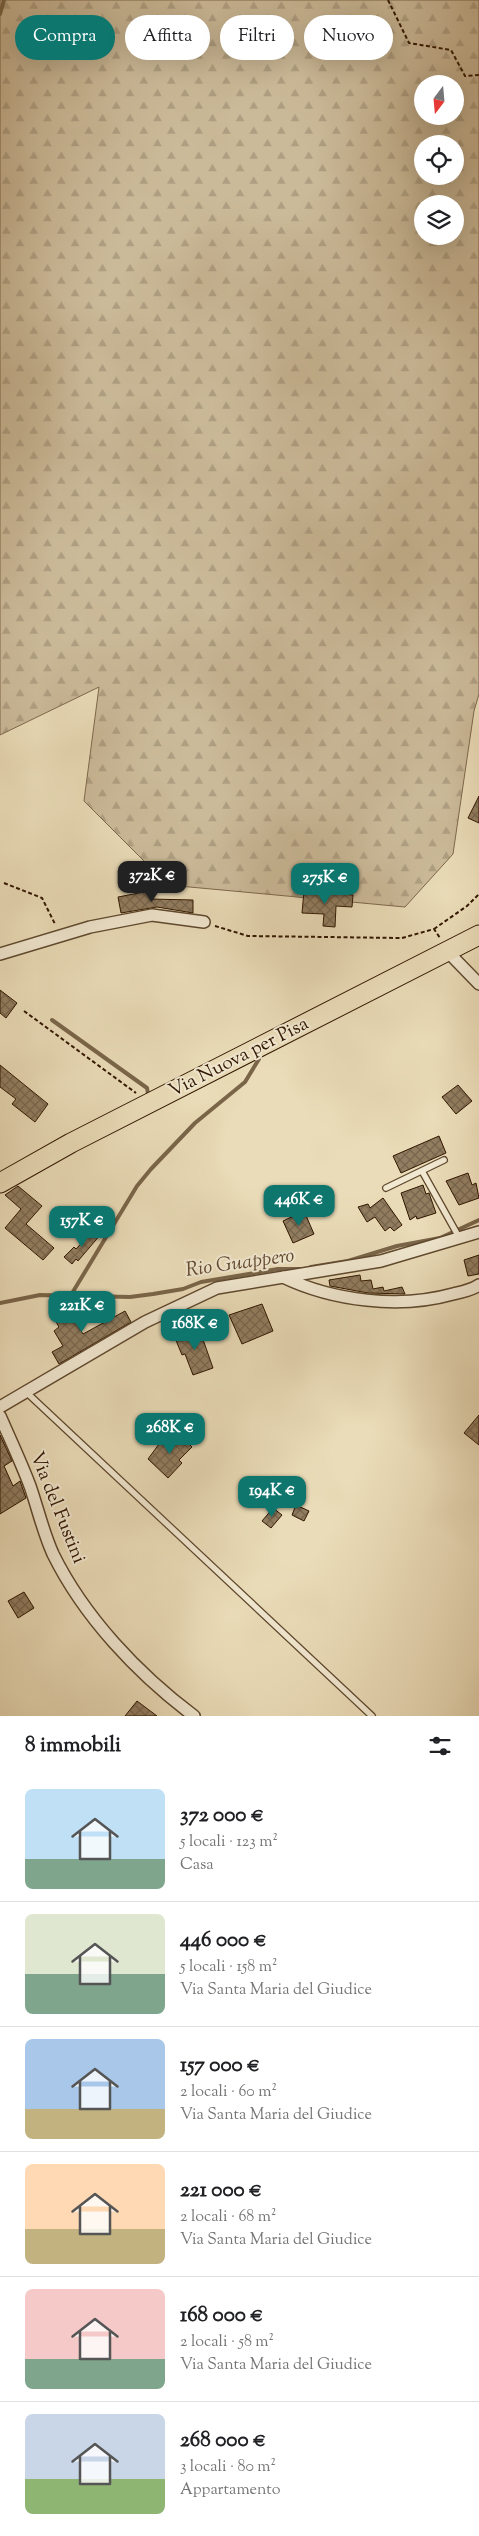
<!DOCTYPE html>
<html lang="it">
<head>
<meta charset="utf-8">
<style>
	:root { --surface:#fff; --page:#f6f6f6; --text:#202124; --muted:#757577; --line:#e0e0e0; --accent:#0f766e }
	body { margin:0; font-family:"Sorts Mill Goudy",serif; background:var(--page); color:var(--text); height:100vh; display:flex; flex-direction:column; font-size:19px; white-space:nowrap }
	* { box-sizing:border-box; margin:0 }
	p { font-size:16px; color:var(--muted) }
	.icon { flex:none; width:28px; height:28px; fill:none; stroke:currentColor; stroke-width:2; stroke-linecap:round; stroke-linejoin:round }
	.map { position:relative; height:1716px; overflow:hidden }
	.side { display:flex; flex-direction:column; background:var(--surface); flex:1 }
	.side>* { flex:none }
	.guide { position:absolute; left:15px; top:15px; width:450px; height:45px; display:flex; gap:10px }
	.needle { width:32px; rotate:196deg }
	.tools { position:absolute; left:414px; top:75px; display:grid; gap:10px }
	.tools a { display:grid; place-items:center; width:50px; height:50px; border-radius:50%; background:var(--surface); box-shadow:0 5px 20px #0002; font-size:25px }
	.price { position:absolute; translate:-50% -42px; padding:0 11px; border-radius:10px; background:var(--accent); color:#fff; font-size:16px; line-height:32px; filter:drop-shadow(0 1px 2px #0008) }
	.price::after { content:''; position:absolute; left:50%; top:30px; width:15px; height:11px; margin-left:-8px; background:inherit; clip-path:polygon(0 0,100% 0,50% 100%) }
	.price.selected { background:#222; color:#fff }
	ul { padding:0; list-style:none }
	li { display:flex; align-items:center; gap:15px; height:125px; padding:0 25px }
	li+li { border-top:1px solid var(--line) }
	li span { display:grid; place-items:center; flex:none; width:140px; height:100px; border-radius:8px; color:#555 }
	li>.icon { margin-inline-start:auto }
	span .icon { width:60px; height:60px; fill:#fffc; stroke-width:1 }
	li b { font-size:21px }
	h2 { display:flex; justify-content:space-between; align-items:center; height:60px; padding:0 25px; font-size:21px }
	.tag { padding:0 18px; border-radius:22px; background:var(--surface); box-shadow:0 5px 20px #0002; font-size:18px; line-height:45px }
	.tag.selected { background:var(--accent); color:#fff }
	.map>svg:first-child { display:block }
	.forest { fill:url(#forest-firs); stroke:#7e684c; fill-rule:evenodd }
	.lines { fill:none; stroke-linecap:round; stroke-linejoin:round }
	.stream { stroke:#7a6549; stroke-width:4 }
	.building { fill:url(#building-cross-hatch); stroke:#311600 }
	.service-casing { stroke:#5f482e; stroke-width:8 }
	.minor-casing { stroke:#5f482e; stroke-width:14 }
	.primary-casing { stroke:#311600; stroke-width:21 }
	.path { stroke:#311600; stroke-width:2; stroke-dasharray:4 2.5; stroke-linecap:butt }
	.service { stroke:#f1e8d1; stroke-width:5.5 }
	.minor { stroke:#f1e8d1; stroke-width:11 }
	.primary { stroke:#eadcb8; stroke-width:19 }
	.labels { text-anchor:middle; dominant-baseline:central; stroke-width:4; stroke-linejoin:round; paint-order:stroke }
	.street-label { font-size:19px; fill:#311600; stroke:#f1e8d1 }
	.water-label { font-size:20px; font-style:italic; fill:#624a30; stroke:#f1e8d1 }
</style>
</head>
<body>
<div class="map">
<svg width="479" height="1716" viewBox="0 0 479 1716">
	<defs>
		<pattern id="forest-firs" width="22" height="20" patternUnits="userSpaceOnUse" patternTransform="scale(1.25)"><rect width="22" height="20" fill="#cbba99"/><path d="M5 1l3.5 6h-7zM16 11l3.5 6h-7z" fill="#af9f82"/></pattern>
		<pattern id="building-cross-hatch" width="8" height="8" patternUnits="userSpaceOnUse" patternTransform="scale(1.25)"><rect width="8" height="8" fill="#917d60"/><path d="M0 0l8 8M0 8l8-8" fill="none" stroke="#77654d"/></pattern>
	</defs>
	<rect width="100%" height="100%" fill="#eadcb8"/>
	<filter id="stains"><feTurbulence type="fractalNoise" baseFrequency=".004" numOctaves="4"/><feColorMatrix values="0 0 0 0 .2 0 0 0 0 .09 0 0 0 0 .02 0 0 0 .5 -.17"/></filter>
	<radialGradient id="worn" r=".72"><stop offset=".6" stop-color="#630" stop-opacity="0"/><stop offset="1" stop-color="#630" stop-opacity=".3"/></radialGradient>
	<path class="forest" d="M0,0H479V694L474,711L453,854L405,907L168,885L84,801L99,687L0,735ZM422,84H455V116H422ZM422,144H455V176H422ZM422,204H455V236H422Z"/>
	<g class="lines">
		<path class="stream" d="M0,14L4,0
			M52,1020L147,1088L148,1094
			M311,1267L348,1261L397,1246L440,1238L479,1220
			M71,1295L137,1186L151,1169L195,1123L245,1082L259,1059
			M0,1303L40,1295L130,1297L153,1294L183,1289L201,1282L278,1269H300"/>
	</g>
	<path class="building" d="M479,796V823L468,818Z
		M149,891L150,899L193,900V913L157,907L121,913L118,897Z
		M304,891L353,895L352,907L336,906L335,927L323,926L324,914L302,913Z
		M0,990L17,1003L6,1018L0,1013Z
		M0,1065L48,1104L35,1122L12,1104L16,1099L0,1087Z
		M458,1085L472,1101L456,1114L442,1097Z
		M439,1136L446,1153L401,1173L393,1156Z
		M468,1173L472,1185L476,1183L479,1198L459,1205L446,1181Z
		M423,1185L426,1194L429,1193L436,1213L417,1219L416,1216L410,1220L401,1193Z
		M18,1186L42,1206L26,1224L54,1248L43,1260L5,1228L21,1209L5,1195Z
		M383,1198L402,1225L394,1231L390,1227L385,1231L375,1217L367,1222L358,1207L368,1204L370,1208Z
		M304,1211L314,1234L293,1243L283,1221Z
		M95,1229L101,1234L78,1261L76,1259L72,1264L64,1257L74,1247L76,1249Z
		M479,1255V1274L468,1276L464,1260Z
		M360,1275L361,1281L371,1280L373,1289L383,1287L384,1291L402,1287L405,1294L368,1293L330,1286L329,1280Z
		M262,1304L273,1331L242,1344L229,1315Z
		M66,1306L83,1334L125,1311L131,1322L59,1364L52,1352L63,1346L54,1331L59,1327L52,1315Z
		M199,1328L213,1368L193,1375L185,1354L182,1355L175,1338Z
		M479,1415V1445L464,1433Z
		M178,1433L192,1447L179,1460L182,1463L168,1478L148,1459L162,1440L166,1444Z
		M0,1435L12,1461L4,1466L13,1486L20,1481L26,1498L0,1514Z
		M296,1505L309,1511L304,1521L292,1515Z
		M273,1508L282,1515L271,1528L262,1521Z
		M24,1592L34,1608L18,1618L8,1601Z
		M137,1701L157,1716H125Z"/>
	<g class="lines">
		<g class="service-casing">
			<path id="service" d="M422,1171L460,1239
				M386,1188L444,1160
				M25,1391L372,1716"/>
		</g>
		<g class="minor-casing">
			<path id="minor" d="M447,951L479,984
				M0,954L90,927L152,915L204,922
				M283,1277C333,1301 400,1309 453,1294C462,1292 472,1290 479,1285
				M0,1407L145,1322L217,1288L381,1261L479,1232
				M0,1416C10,1439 21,1462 30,1486C38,1509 43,1532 53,1554C84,1617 138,1674 194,1716"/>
		</g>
		<g class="primary-casing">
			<path id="primary" d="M0,1183L71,1143L479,935"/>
		</g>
		<path class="path" d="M388,0L409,43L451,50L465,76L479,75
			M4,883L42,898L55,924
			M215,926L248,936L402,938L434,929L440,938
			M434,929L467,906L479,894
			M24,1011L136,1093"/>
		<use href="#service" class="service"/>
		<use href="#minor" class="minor"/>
		<use href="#primary" class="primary"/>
	</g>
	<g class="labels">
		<g class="street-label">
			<text transform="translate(239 1058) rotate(-27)">Via Nuova per Pisa</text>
			<text transform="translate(57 1508) rotate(68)">Via del Fustini</text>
		</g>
		<g class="water-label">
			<text transform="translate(240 1264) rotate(-8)">Rio Guappero</text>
		</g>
	</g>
	<rect width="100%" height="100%" filter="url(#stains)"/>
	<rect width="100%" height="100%" fill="url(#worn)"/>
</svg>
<div class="tools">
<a><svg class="needle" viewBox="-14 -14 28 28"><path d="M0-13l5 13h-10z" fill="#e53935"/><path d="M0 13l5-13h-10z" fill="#757577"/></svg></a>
<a><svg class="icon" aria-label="locate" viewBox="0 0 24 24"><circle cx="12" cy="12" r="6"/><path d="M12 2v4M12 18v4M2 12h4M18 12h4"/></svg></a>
<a><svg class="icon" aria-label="layers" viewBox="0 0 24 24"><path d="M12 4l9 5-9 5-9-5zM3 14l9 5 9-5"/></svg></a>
</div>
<b class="price selected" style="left:152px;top:903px">372K €</b>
<b class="price" style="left:325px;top:905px">275K €</b>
<b class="price" style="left:299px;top:1227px">446K €</b>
<b class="price" style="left:82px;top:1248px">157K €</b>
<b class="price" style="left:82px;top:1333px">221K €</b>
<b class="price" style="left:195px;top:1351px">168K €</b>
<b class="price" style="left:170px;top:1455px">268K €</b>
<b class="price" style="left:272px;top:1518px">194K €</b>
<div class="guide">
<a class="tag selected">Compra</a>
<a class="tag">Affitta</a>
<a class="tag">Filtri</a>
<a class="tag">Nuovo</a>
</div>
</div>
<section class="side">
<h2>8 immobili<svg class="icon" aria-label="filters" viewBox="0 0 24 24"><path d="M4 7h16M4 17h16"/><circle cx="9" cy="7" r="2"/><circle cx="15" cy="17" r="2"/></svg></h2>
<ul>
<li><span style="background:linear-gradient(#bfe0f5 70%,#7fa58c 0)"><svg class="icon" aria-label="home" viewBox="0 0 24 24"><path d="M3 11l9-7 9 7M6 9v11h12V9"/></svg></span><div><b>372 000 €</b><p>5 locali · 123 m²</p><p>Casa</p></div></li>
<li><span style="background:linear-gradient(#dfe7d0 60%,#7fa58c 0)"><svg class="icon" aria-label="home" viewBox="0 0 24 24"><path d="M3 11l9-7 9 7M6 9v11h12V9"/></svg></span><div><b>446 000 €</b><p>5 locali · 158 m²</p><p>Via Santa Maria del Giudice</p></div></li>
<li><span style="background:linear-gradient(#a9c7e8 70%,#c2b280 0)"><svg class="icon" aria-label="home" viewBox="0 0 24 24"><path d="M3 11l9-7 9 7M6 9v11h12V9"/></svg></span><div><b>157 000 €</b><p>2 locali · 60 m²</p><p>Via Santa Maria del Giudice</p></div></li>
<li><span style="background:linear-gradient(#ffd9b3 65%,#c2b280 0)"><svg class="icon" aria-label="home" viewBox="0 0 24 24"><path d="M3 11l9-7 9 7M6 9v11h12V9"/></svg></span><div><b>221 000 €</b><p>2 locali · 68 m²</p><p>Via Santa Maria del Giudice</p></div></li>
<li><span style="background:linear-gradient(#f6c9c9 70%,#7fa58c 0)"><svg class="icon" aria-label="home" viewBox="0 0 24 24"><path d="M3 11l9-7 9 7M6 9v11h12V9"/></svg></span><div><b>168 000 €</b><p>2 locali · 58 m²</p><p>Via Santa Maria del Giudice</p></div></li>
<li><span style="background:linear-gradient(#c9d6e8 65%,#8fb573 0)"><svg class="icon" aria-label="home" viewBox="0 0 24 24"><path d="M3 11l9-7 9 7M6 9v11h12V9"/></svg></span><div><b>268 000 €</b><p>3 locali · 80 m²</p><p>Appartamento</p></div></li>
</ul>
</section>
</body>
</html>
